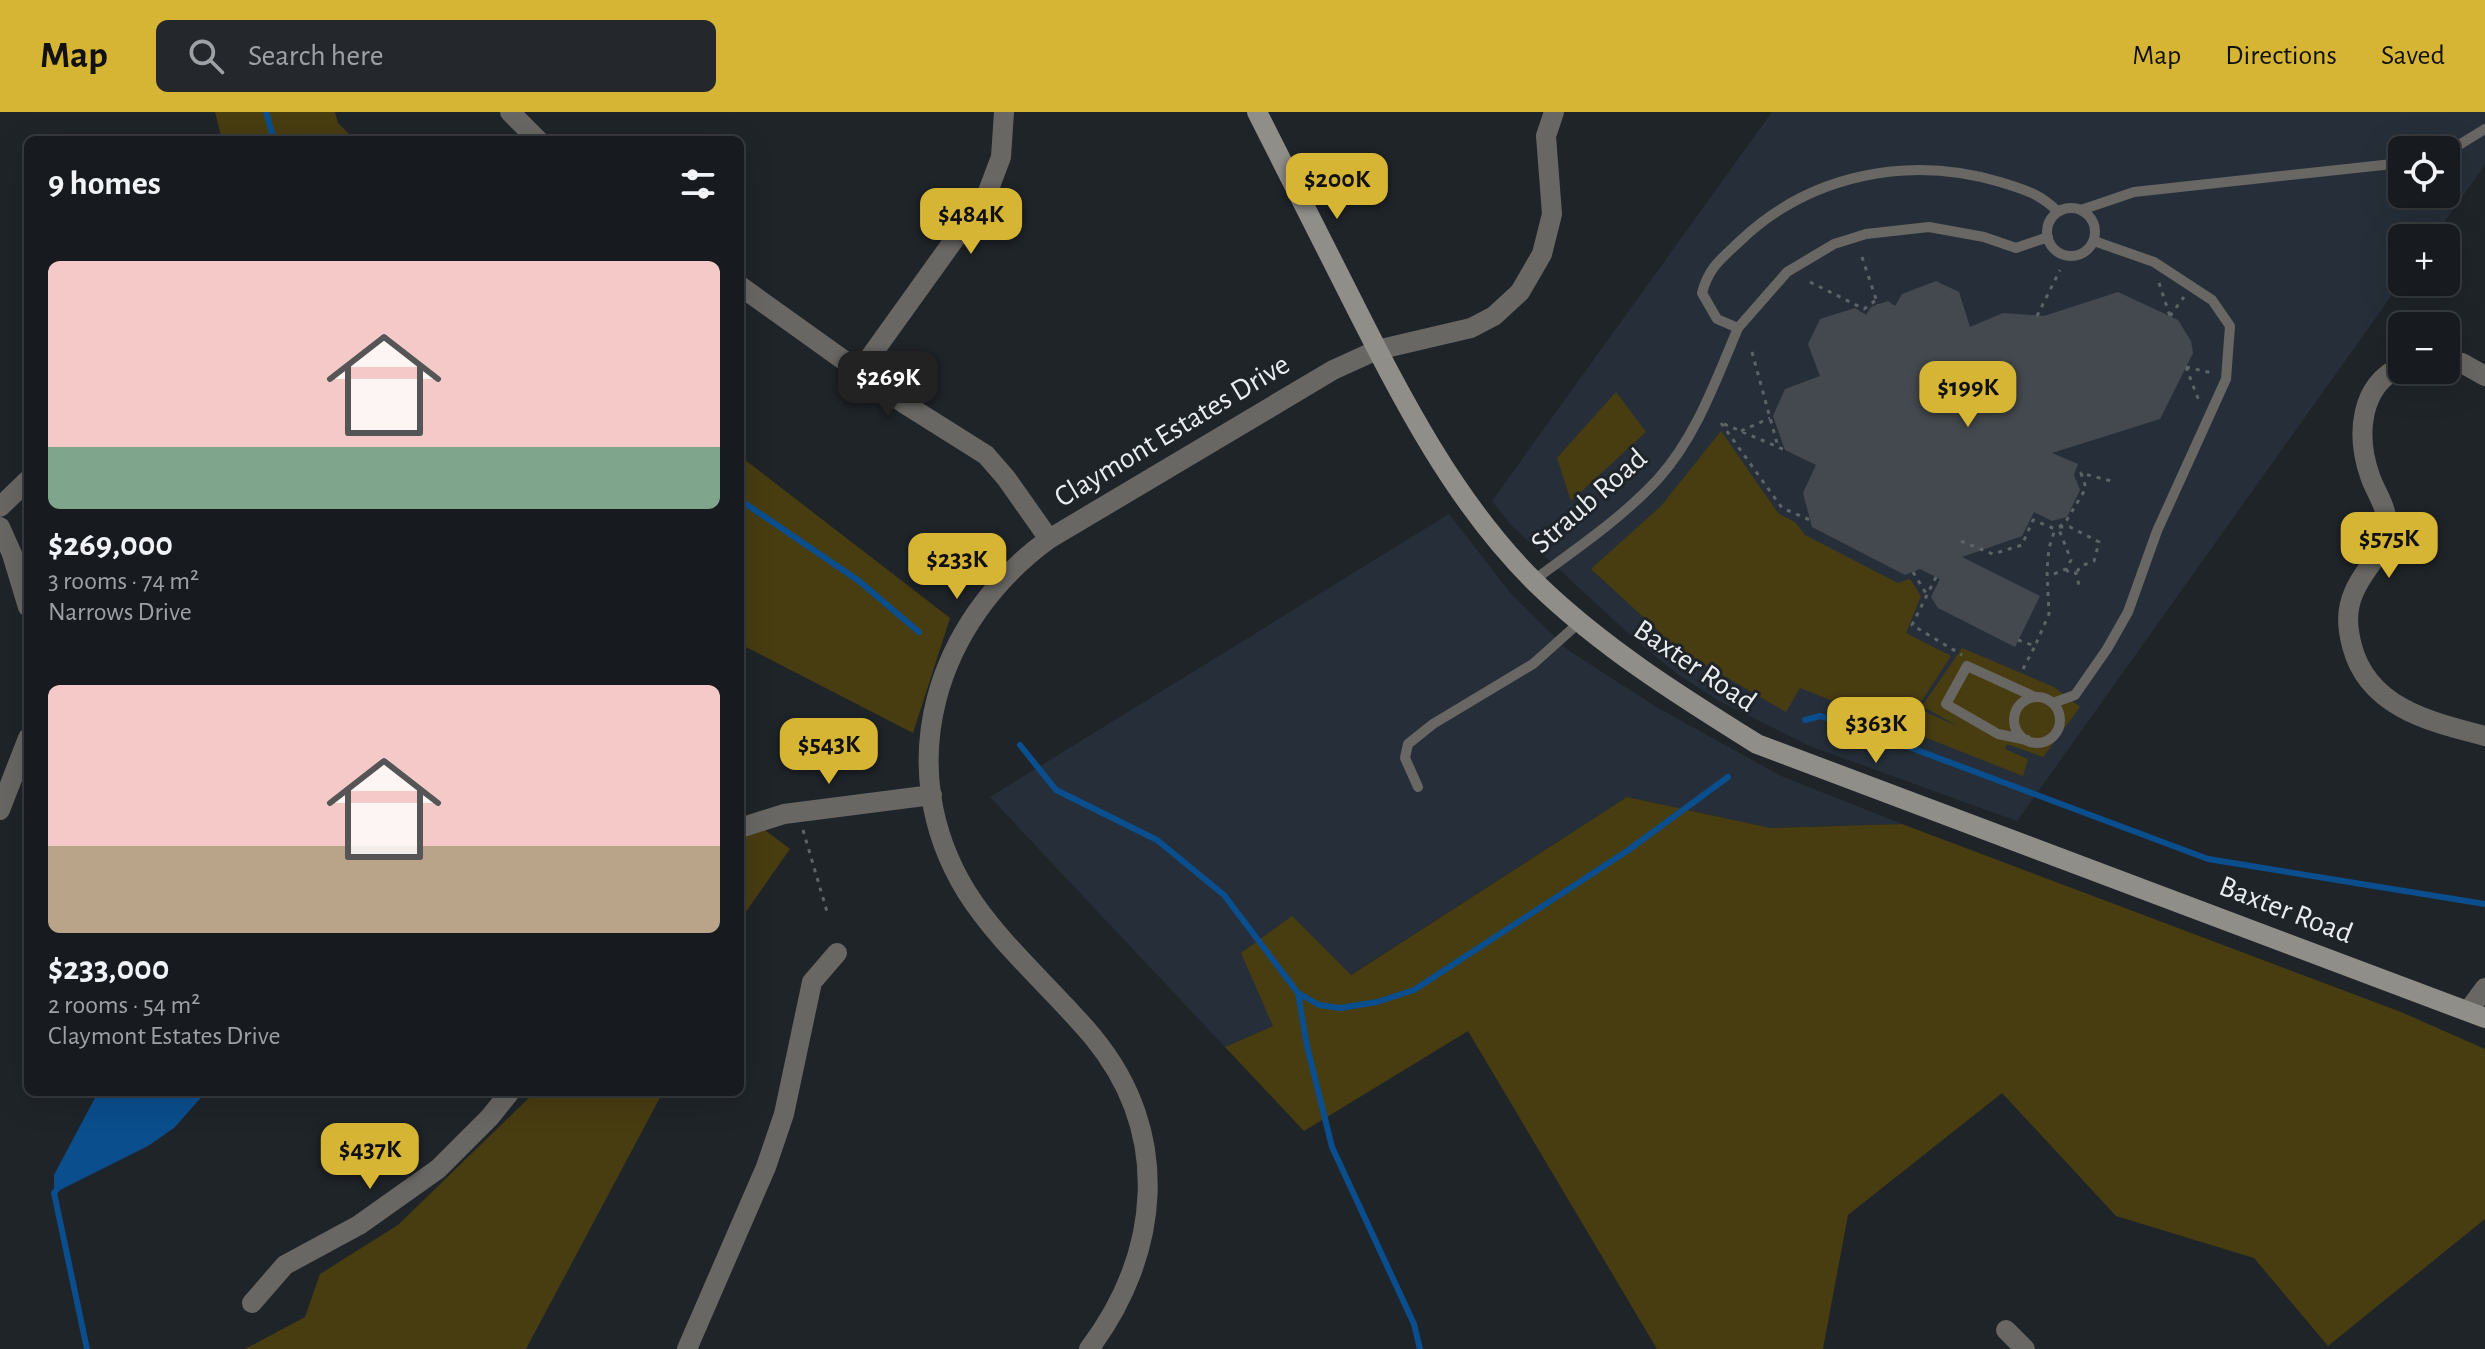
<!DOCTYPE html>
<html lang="en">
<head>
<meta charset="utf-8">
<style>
	:root { --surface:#171b1f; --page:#24282c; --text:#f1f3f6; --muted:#9ea1a4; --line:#36393d; --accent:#d6b534 }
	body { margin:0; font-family:"Alegreya Sans",sans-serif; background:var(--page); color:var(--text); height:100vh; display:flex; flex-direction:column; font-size:30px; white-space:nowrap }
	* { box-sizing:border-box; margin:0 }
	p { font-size:26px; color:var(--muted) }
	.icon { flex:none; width:44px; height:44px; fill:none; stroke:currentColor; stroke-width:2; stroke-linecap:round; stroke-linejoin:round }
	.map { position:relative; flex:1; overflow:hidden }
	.details { position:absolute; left:24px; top:24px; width:720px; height:960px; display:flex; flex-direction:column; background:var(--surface); border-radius:12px; box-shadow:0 8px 32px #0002,0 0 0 2px var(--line) }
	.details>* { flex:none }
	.fabs { position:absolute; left:2388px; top:24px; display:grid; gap:16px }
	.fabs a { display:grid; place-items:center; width:72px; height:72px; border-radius:12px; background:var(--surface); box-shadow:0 8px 32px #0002,0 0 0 2px var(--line); font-size:40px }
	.price { position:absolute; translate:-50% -68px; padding:0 18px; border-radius:16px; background:var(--accent); color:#111; font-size:26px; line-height:52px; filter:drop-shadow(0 2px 4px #0008) }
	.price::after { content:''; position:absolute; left:50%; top:48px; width:24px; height:18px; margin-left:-12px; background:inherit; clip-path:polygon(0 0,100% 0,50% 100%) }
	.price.selected { background:#222; color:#fff }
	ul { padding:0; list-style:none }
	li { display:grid; align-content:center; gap:16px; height:424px; padding:0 24px }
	li span { display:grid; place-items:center; height:248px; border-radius:12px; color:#555 }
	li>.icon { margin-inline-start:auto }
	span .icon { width:144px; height:144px; fill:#fffc; stroke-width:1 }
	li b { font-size:34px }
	h2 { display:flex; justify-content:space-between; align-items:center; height:96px; padding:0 24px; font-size:34px }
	header { display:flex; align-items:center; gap:48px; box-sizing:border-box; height:112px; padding:0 40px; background:var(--accent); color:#111 }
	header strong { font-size:38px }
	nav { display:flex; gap:44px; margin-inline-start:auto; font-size:28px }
	.search { width:560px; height:72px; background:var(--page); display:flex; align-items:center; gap:20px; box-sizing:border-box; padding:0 28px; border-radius:12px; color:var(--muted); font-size:30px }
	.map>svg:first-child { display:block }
	.built { fill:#262f39; fill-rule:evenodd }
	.green { fill:#483c11 }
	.water { fill:#0a4e8d }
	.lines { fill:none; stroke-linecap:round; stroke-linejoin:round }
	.stream { stroke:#0a4e8d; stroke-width:6 }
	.building { fill:#44494f }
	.path { stroke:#5e6367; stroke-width:3; stroke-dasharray:4 6; stroke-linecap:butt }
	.lane { stroke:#686764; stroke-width:10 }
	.street { stroke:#686764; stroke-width:20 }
	.secondary { stroke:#908e89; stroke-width:20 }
	.labels { text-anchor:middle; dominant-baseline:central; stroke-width:6; stroke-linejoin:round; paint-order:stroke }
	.street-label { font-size:30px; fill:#e9ecf0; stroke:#1f2429 }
</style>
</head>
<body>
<header>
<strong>Map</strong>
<div class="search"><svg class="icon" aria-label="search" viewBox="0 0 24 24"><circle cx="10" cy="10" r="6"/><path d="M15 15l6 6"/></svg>Search here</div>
<nav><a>Map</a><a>Directions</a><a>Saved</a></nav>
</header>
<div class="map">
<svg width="2485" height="1237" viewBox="0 0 2485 1237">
	<rect width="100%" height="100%" fill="#1f2429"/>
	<path class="built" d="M1772,0H2485V53L2433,126H2402V169L2017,709L1812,635L1719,589L1679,563L1639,531L1512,414L1492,389ZM2402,38H2446V82H2402Z
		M1449,402L1512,483L1568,538L1658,596L1781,664L1902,712L1771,716L1627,685L1350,863L1291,804L1273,914L1225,935L990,685Z"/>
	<path class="green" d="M215,0H335L338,11L355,28H222Z
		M1616,280L1646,320L1571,389L1557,346Z
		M1721,319L1778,401L1796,411L1805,423L1898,471L1910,467L1921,484L1906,521L1951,544L1917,596L1959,615L1922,594L1962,536L2054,575L2080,595L2043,645L2007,632L2005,637L2028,647L2023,664L1800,576L1786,600L1678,537L1591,457L1661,394Z
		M740,344L950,506L913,621L740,532Z
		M1627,685L1771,716L1902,712L2401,900L2485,937V1107L2328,1234L2254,1146L2116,1104L2002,981L1848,1103L1823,1237H1657L1468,919L1304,1019L1225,935L1273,914L1241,841L1292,804L1351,863Z
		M753,709L790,737L740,808V720Z
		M535,980H663L526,1237H245L305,1205L320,1162L398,1113Z"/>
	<path class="water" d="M98,980H206L174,1016L148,1034L54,1081V1063Z"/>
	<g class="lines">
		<path class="stream" d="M266,0L274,28
			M740,388L859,469L919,520
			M1805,608L1820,604L1842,610L2208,747L2485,792
			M1020,633L1056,678L1157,728L1224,783L1298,881L1319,893L1340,896L1377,890L1414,878L1627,739L1728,665
			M1298,881L1307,934L1332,1035L1414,1212L1420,1237
			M57,1077L54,1081L87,1237"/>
	</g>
	<path class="building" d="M1936,169L1959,180L1970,215L2003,201L2044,204L2118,180L2178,208L2191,229L2193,241L2160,307L2052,341L2078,352L2074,363L2080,378L2067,405L2052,409L2034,400L2022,424L1962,445L2040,484L2015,535L1938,496L1931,485L1940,467L1920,457L1905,463L1812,415L1803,381L1816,353L1785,338L1773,304L1785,277L1820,264L1808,232L1820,207L1855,196L1866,203L1871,195L1888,189L1895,194L1902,182Z"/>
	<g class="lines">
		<path class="path" d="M1862,145L1878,193
			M1810,170L1864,197L1876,188
			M2159,171L2170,204
			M2037,204L2060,158
			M2170,204L2184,185
			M1752,240L1778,335
			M2186,255L2199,289
			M2186,255L2212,261
			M1721,311L1782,396L1810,408
			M1724,312L1785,338
			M1741,319L1770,306
			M2059,415L2065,411L2086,376L2081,361L2111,369
			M1961,429L1993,442L2022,433L2033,408L2055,417L2049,436L2047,458L2049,502L2035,534
			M2066,457L2069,461H2076L2079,473
			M1913,460L1927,483
			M2054,462L2066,457L2071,448L2058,415H2070L2099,430L2094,449L2081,454L2076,461
			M1936,465L1912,513L1962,543
			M2018,528L2035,534L2021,561
			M803,718L828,803"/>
		<path class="lane" d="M2446,41L2485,17
			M2047 120a24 24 0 1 1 48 0a24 24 0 1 1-48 0Z
			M2081,98L2134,80L2402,51
			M2048,125L2016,136L1984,125L1929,115L1866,122L1834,132L1787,160L1738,216L1717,207L1702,181C1709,155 1721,147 1740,129C1810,62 1909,43 2000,70C2023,77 2041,82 2058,100
			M1534,468C1576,437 1622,406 1658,367C1696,325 1716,268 1738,216
			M2014 608a23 23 0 1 1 46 0a23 23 0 1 1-46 0Z
			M2053,591L2075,583L2107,537L2128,500L2157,419L2226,267L2230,214L2212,188L2154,150L2094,129
			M2027,628L1998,622L1946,592L1967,554L2035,585
			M1418,675L1405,646L1408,632L1433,612L1533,552L1581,509"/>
		<path class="street" d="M510,0L538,28
			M740,174L905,292L986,343L1006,366L1049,427
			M2446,248L2462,251L2485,264
			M2402,254C2359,273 2356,324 2370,364C2374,377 2384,390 2386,404C2391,438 2365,453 2354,480C2346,498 2347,515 2352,534C2368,596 2431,610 2485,624
			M860,259L987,82L1001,45L1004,0
			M0,395L28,368
			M0,415L12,442L28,495
			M0,698L28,626
			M740,716L784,702L932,683
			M2468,899L2485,876
			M252,1191L285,1153L359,1113L438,1057L490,1005L510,980
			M2006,1218L2025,1237
			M687,1237L766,1055L784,1002L812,870L837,841
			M1089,1237C1161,1141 1172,1021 1093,925C1053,877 999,832 966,779C890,654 936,509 1049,427L1333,258L1377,238L1471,216L1494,204L1520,180L1542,142L1552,102L1546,24L1554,0"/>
		<path class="secondary" d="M1257,0C1288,61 1319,123 1350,184C1401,285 1455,392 1537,472C1602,535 1680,584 1757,632L2485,906"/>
	</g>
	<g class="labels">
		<g class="street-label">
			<text transform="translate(1172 319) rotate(-31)">Claymont Estates Drive</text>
			<text transform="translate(1589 389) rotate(-41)">Straub Road</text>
			<text transform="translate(1695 554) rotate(34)">Baxter Road</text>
			<text transform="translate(2286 798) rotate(21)">Baxter Road</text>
		</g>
	</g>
</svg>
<div class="fabs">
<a><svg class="icon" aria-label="locate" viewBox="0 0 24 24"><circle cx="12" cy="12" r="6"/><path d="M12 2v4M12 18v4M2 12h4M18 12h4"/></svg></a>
<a>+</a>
<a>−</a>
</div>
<b class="price" style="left:1337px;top:109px">$200K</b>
<b class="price" style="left:971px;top:144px">$484K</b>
<b class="price selected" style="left:888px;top:307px">$269K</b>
<b class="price" style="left:1968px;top:317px">$199K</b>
<b class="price" style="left:2389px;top:468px">$575K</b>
<b class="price" style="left:957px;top:489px">$233K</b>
<b class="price" style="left:1876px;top:653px">$363K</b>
<b class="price" style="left:829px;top:674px">$543K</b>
<b class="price" style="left:370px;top:1079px">$437K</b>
<section class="details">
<h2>9 homes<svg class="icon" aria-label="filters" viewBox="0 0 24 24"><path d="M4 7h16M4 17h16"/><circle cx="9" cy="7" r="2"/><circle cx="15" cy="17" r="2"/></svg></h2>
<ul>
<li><span style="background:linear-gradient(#f6c9c9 75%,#7fa58c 0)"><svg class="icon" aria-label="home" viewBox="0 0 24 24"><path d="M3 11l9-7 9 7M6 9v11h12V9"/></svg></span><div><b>$269,000</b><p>3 rooms · 74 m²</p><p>Narrows Drive</p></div></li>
<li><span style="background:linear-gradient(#f6c9c9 65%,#b9a48a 0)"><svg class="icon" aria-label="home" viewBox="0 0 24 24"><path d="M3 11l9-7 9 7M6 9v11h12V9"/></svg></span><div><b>$233,000</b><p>2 rooms · 54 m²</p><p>Claymont Estates Drive</p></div></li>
</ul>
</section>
</div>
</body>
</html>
